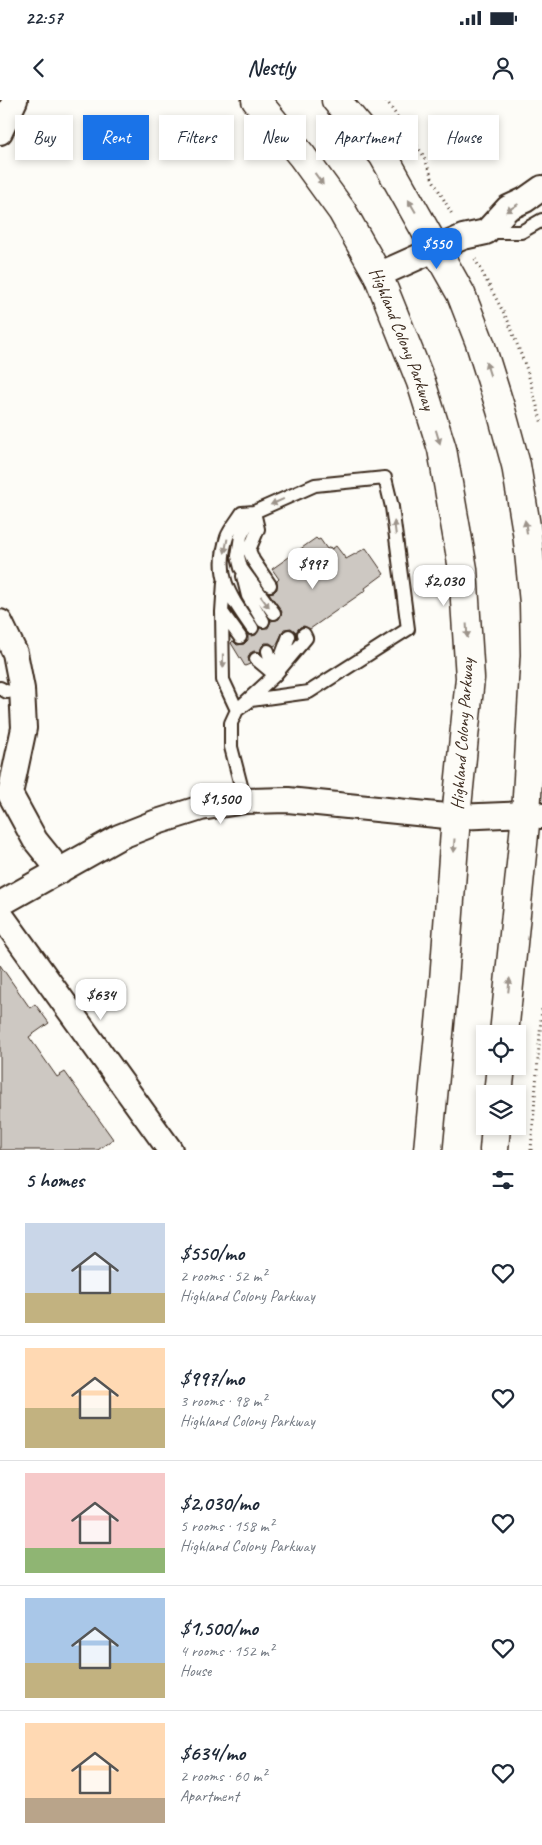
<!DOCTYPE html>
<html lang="en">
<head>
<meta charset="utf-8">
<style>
	:root { --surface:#fff; --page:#f6f6f7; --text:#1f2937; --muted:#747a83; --line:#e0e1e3; --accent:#1a73e8 }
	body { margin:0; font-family:Caveat,sans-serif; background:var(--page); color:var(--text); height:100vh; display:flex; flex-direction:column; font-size:19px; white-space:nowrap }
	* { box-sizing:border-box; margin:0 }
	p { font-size:16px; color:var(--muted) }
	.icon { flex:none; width:28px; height:28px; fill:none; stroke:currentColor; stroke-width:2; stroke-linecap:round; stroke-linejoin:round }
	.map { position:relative; height:1050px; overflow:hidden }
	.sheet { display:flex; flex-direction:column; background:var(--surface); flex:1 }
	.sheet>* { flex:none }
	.hud { position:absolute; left:15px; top:15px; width:512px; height:45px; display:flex; gap:10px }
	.buttons { position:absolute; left:476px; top:925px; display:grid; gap:10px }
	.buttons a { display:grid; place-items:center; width:50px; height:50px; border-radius:0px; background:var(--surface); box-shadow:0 2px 8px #0003; font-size:25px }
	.price { position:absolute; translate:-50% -42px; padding:0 11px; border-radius:10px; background:#fff; color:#222; font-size:16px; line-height:32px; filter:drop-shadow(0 1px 2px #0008) }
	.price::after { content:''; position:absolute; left:50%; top:30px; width:15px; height:11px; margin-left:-8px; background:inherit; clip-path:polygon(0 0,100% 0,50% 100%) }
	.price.active { background:var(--accent); color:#fff }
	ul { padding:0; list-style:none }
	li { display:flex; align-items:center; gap:15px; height:125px; padding:0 25px }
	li+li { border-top:1px solid var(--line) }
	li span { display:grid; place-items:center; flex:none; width:140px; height:100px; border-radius:0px; color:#555 }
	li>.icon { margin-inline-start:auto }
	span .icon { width:60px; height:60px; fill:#fffc; stroke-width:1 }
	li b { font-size:21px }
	h2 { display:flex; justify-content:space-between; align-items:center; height:60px; padding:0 25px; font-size:21px }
	.pill { padding:0 18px; border-radius:0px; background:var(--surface); box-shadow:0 2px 8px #0003; font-size:18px; line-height:45px }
	.pill.active { background:var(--accent); color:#fff }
	.status { display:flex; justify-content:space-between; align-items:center; height:35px; padding:0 25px; background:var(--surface); direction:ltr }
	.status svg { height:14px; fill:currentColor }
	header { display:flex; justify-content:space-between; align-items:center; height:65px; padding:0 25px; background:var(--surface); font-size:22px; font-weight:700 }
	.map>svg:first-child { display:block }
	.building { fill:#cdc8c2; stroke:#3b2a1e }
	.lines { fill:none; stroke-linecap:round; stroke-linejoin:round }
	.lane-casing { stroke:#3b2a1e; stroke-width:16 }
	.street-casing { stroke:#3b2a1e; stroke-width:28 }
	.secondary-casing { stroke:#3b2a1e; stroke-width:31 }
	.path { stroke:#3b2a1e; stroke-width:3; stroke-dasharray:1 4; stroke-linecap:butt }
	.lane { stroke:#fdfcf7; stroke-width:12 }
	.street { stroke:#fdfcf7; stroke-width:24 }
	.secondary { stroke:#fdfcf7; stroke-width:28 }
	.oneway { fill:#9c938a }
	.labels { text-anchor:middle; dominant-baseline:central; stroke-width:4.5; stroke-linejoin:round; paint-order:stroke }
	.street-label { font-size:18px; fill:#3b2a1e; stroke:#fdfcf7 }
</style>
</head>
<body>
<div class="status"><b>22:57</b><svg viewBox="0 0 49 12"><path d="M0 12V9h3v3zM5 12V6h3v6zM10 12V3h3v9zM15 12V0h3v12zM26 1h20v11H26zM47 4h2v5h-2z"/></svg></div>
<header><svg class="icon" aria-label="back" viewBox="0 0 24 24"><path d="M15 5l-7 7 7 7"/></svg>Nestly<svg class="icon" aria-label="person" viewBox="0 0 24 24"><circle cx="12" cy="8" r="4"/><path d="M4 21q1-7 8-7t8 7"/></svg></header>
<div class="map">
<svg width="542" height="1050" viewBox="0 0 542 1050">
	<rect width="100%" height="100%" fill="#fdfcf7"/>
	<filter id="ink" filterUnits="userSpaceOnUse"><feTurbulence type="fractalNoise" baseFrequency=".02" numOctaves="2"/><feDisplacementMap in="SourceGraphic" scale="10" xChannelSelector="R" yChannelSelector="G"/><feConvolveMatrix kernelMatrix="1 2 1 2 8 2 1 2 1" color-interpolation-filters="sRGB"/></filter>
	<g filter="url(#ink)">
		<path class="building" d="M316,438L318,440L320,439L327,449L330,447L332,449L336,446L346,459L366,448L384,474L365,488L366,490L310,529L304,526L300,527L296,532L291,528L284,529L277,544L274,546L270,543H265L262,546L260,552L254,551L250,553L248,558L250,564L245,566L231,543L233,541L237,545L244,544L248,540V535L252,536L256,535L260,528H268L271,521L279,519L282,512L269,493L274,492L277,489V481L279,479L272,469Z
			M0,865L30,908L35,904L49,923L29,937L57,977L65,972L113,1039L98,1050H0Z"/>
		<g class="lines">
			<g class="lane-casing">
				<path id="lane" d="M486,132H521L542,120
					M254,412L241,436L238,456L241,468L274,513
					M243,476L248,496L263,521
					M224,482L222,512L240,537
					M222,512L223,580L237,610L275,575L306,538L304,534
					M252,528C231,497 214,477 227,437C230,429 237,421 242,413L254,412
					M268,551L275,575
					M256,559L275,575
					M278,565L289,536
					M0,588L7,592L22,589
					M245,701L231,647V623L237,610L251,600L309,592L408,529L392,407L385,378L315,385L254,412L258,429L249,450L253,460L270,485"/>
			</g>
			<g class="street-casing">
				<path id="street" d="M0,32L15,0
					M378,175L463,137L486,132L508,108L525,100L542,88
					M0,522L15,553L22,589L24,628L10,694L35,740L60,771
					M0,804L119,737L157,722L201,708L245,701L288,700L456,717L526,714L542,716
					M0,814L170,1050"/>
			</g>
			<g class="secondary-casing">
				<g id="secondary">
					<path id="s1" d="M256,0L302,56L342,111L378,175L421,282L442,349L463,469L470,578L456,717L444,881L428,1050"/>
					<path d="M336,0L383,55L461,194L480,243L501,310L516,365L527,432L534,503L535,555L526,714L504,934"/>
					<path d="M498,994L501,966"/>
					<path d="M494,1050L496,1026"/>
				</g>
			</g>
			<path class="path" d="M386,0L423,55L433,80L453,116
				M475,159L508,221L527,270L542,324
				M531,1050L542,907"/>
			<use href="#lane" class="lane"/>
			<use href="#street" class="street"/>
			<use href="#secondary" class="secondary"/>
		</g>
		<defs><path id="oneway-solid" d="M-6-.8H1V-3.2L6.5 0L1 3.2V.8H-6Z" transform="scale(1.25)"/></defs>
		<g class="oneway">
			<use href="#oneway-solid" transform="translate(319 79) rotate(54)"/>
			<use href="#oneway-solid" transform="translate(412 106) rotate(-120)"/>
			<use href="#oneway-solid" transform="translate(512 108) rotate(148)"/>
			<use href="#oneway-solid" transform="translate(488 269) rotate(-108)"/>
			<use href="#oneway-solid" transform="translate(438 337) rotate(73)"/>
			<use href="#oneway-solid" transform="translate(277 402) rotate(156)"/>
			<use href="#oneway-solid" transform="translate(526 427) rotate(-99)"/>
			<use href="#oneway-solid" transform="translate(395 428) rotate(-97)"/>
			<use href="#oneway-solid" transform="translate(226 446) rotate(101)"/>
			<use href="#oneway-solid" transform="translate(265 502) rotate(54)"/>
			<use href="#oneway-solid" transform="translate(467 531) rotate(87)"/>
			<use href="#oneway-solid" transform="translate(223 561) rotate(89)"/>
			<use href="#oneway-solid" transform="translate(454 746) rotate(94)"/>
			<use href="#oneway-solid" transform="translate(509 885) rotate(-84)"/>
		</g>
	</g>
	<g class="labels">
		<g class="street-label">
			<text stroke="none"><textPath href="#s1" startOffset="282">Highland Colony Parkway</textPath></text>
			<text transform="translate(462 634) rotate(-86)">Highland Colony Parkway</text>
		</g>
	</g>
</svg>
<div class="buttons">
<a><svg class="icon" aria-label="locate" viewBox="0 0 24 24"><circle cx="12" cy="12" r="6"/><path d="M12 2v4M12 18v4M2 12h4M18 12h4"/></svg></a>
<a><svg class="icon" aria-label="layers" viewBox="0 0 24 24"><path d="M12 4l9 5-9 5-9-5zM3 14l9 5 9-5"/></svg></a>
</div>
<b class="price active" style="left:437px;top:170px">$550</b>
<b class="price" style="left:313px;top:490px">$997</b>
<b class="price" style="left:444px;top:507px">$2,030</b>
<b class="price" style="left:221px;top:725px">$1,500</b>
<b class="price" style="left:101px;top:921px">$634</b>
<div class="hud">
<a class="pill">Buy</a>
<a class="pill active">Rent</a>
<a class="pill">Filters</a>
<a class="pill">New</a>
<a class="pill">Apartment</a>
<a class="pill">House</a>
</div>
</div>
<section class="sheet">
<h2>5 homes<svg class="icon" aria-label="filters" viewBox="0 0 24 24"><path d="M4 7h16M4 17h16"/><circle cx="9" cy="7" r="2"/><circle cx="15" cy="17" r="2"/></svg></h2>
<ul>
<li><span style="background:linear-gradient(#c9d6e8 70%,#c2b280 0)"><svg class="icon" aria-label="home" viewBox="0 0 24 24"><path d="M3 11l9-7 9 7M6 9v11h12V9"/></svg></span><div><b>$550/mo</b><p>2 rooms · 52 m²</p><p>Highland Colony Parkway</p></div><svg class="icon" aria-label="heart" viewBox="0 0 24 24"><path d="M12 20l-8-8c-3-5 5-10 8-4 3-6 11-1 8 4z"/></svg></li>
<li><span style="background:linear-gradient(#ffd9b3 60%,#c2b280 0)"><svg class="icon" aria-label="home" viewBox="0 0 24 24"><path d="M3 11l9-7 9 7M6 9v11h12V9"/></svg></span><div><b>$997/mo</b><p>3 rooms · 98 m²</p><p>Highland Colony Parkway</p></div><svg class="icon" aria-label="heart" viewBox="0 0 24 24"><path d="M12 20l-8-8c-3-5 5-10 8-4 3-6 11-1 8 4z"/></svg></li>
<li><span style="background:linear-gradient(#f6c9c9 75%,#8fb573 0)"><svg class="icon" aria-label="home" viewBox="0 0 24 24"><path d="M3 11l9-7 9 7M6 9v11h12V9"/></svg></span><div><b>$2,030/mo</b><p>5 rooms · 158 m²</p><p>Highland Colony Parkway</p></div><svg class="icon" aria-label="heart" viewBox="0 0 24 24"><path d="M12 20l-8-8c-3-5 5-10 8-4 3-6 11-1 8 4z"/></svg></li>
<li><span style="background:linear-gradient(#a9c7e8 65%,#c2b280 0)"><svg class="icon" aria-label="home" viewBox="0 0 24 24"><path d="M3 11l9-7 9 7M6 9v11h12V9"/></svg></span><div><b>$1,500/mo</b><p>4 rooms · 152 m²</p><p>House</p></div><svg class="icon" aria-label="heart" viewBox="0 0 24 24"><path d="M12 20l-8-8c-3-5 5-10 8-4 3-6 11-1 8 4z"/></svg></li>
<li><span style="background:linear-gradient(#ffd9b3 75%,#b9a48a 0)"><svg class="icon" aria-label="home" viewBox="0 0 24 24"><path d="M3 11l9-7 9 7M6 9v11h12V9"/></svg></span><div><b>$634/mo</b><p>2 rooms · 60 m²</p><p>Apartment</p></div><svg class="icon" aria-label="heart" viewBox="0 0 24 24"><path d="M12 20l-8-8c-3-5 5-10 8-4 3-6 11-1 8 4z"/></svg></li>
</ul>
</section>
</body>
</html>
